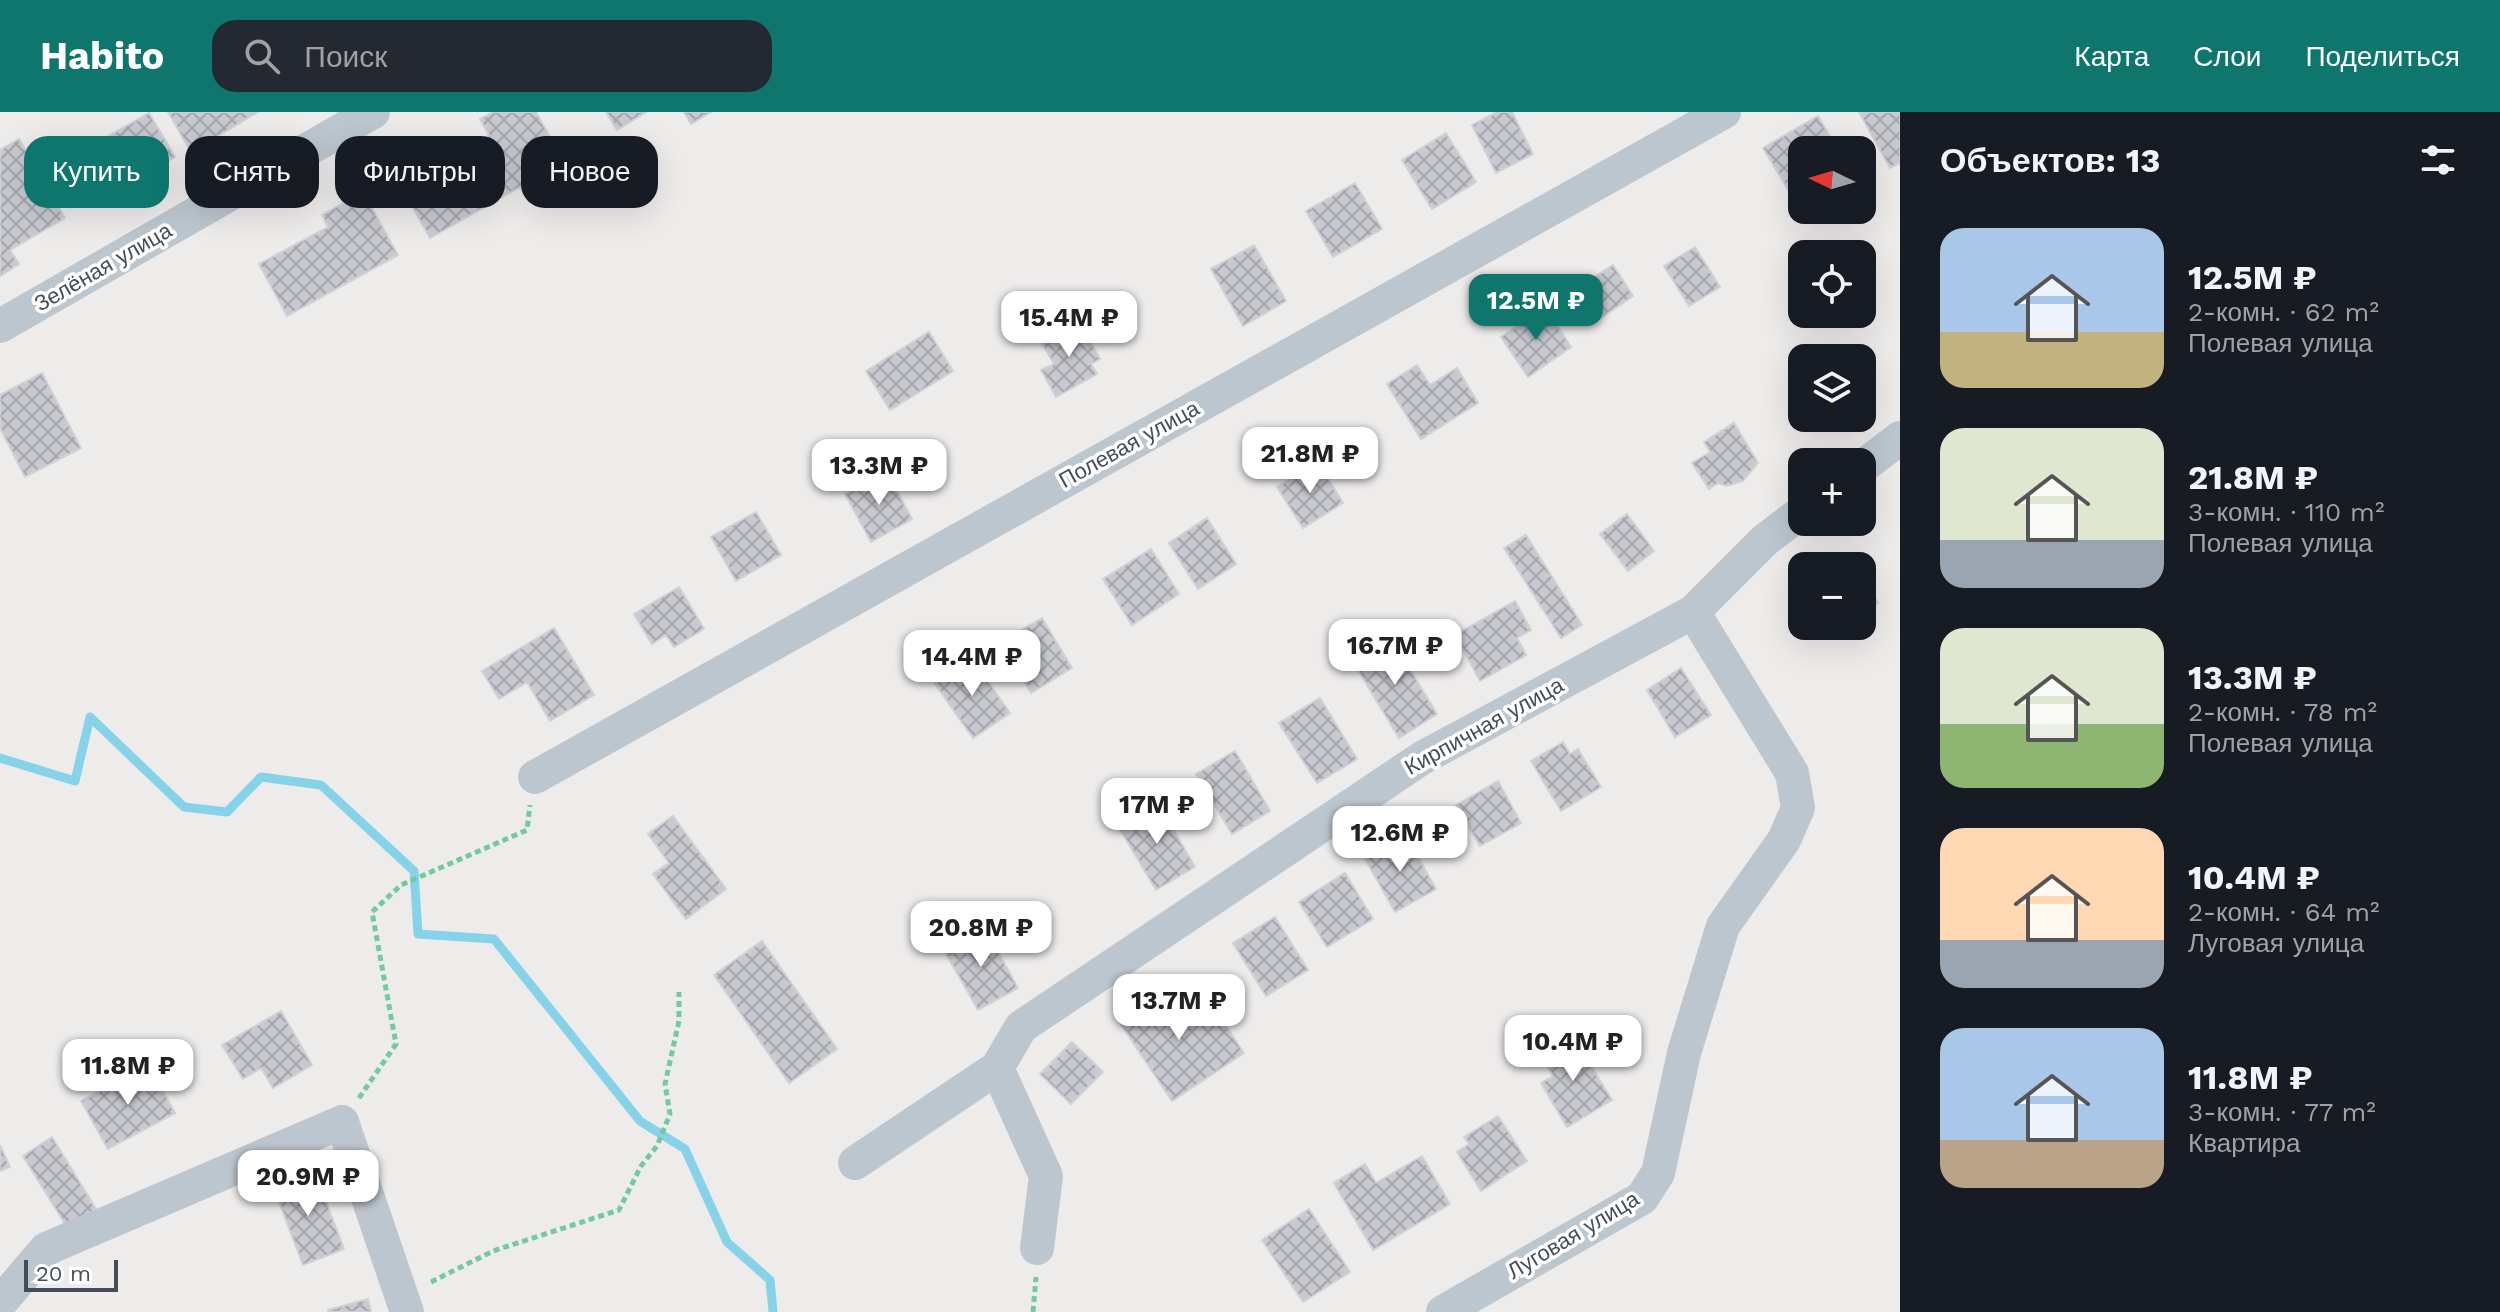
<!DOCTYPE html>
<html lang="ru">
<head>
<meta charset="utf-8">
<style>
	:root { --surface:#171b24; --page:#242831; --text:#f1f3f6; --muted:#9ea1a6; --accent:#0f766e }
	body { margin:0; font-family:"Work Sans",sans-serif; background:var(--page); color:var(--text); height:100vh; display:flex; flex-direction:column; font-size:30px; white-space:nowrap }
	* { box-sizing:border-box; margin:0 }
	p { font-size:26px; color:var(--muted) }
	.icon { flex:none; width:44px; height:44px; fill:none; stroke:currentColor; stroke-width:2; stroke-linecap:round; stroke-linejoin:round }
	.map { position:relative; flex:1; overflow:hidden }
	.drawer { display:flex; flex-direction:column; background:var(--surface); width:600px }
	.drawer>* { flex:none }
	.guide { position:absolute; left:24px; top:24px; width:760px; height:72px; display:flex; gap:16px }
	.needle { width:52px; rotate:275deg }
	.buttons { position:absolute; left:1788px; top:24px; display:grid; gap:16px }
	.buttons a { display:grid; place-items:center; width:88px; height:88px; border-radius:16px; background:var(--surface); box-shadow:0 8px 32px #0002; font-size:40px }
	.scale { position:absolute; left:24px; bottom:20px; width:94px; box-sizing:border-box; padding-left:8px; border:4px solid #444e58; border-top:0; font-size:22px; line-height:28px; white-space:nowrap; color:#444e58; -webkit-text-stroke:6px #fff; paint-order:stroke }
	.price { position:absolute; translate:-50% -68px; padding:0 18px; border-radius:16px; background:#fff; color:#222; font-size:26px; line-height:52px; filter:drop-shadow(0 2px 4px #0008) }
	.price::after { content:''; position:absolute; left:50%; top:48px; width:24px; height:18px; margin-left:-12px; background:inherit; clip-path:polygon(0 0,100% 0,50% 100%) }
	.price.selected { background:var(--accent); color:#fff }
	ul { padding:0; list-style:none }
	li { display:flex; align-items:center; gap:24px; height:200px; padding:0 40px }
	li span { display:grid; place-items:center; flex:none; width:224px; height:160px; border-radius:24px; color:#555 }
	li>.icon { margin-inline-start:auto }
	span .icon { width:96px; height:96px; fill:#fffc; stroke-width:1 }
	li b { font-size:34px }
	h2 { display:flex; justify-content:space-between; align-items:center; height:96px; padding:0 40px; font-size:34px }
	.tag { padding:0 28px; border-radius:24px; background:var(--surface); box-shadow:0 8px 32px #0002; font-size:28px; line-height:72px }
	.tag.selected { background:var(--accent); color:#fff }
	header { display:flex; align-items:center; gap:48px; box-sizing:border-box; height:112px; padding:0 40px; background:var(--accent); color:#fff }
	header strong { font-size:38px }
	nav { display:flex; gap:44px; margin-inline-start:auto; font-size:28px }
	.search { width:560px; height:72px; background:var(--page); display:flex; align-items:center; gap:20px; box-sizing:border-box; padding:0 28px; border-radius:24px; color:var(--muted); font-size:30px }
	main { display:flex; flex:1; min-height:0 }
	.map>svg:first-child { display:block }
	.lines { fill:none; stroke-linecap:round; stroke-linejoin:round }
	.stream { stroke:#86d3e9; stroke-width:9 }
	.building { fill:url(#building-cross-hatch); stroke:#cfd1d7; stroke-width:2 }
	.path { stroke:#72ca9f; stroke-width:5; stroke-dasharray:6 4; stroke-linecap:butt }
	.minor { stroke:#bcc6ce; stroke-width:34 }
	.labels { text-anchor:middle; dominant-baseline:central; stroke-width:7; stroke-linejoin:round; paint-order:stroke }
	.street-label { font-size:22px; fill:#444e58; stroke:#fff }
</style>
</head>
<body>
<header>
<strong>Habito</strong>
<div class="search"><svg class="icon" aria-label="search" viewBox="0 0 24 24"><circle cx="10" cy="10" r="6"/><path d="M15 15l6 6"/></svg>Поиск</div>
<nav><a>Карта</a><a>Слои</a><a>Поделиться</a></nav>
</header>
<main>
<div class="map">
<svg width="1900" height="1200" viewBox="0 0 1900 1200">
	<defs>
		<pattern id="building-cross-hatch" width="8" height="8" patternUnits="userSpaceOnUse" patternTransform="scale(2)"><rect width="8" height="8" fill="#c8cad0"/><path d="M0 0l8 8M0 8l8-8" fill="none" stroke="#a4a6ac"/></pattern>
	</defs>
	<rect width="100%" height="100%" fill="#eeebeb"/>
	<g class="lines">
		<path class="stream" d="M0,646L75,669L90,605L184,695L227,700L261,665L321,673L414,759L418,822L494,827L640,1009L685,1037L727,1130L770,1168L773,1200"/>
	</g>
	<path class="building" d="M168,0H258L191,40Z
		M493,0H536L573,65L529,90L520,75L430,126L400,73L489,23L480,7Z
		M606,0H646L617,18Z
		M684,0H711L691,12Z
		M1497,0H1512L1533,42L1496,61L1472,13Z
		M1859,0H1900V51L1890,56Z
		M149,1L175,45L123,76L98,30Z
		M1818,4L1838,38H1802V80L1793,86L1763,36Z
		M1446,21L1476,70L1432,97L1402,48Z
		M19,27L65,106L10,138L19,152L0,164V38Z
		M1355,71L1382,117L1333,145L1306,99Z
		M363,80L398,143L287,204L259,152L328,115L322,103Z
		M1254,133L1286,189L1243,214L1211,157Z
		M1695,135L1720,175L1689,194L1664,154Z
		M1613,153L1633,184L1595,210L1575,178Z
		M1545,195L1571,235L1528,265L1501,225Z
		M1079,209L1100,247L1091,252L1097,262L1056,285L1041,258L1054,252L1041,230Z
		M929,220L953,259L890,298L866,259Z
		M1417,253L1430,273L1457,256L1478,291L1421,327L1387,272Z
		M42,261L81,336L25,365L0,316V283Z
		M1734,311L1758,351L1743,369L1727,374L1718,371L1709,377L1692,351L1710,340L1704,330Z
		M1318,350L1343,391L1303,416L1277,375Z
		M887,360L912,407L871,430L845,382Z
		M756,400L781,443L736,469L711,425Z
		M1627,402L1654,439L1628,459L1600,422Z
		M1207,406L1236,452L1198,477L1169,431Z
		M1526,423L1582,513L1561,526L1504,436Z
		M1151,437L1179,482L1132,513L1103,467Z
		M1862,460L1878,491L1862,499Z
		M679,475L704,517L674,535L666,523L652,532L634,502Z
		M1515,489L1531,518L1517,526L1526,543L1480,569L1455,523Z
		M1042,506L1072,556L1031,581L1001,530Z
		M554,516L594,583L550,609L527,570L499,587L482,559Z
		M1390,525L1437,602L1399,626L1352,548Z
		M972,547L1010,601L973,626L935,572Z
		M1681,556L1711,603L1675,625L1647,578Z
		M1320,586L1357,647L1317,671L1279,611Z
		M1563,630L1570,642L1578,637L1601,675L1561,699L1531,649Z
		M1235,639L1270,699L1232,722L1196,662Z
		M1498,669L1521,711L1480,734L1456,693Z
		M1158,691L1195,755L1156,778L1118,714Z
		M673,704L726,777L686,807L653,762L669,751L648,722Z
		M1406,724L1436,777L1395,800L1365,747Z
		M1345,761L1373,807L1327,835L1299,790Z
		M1275,805L1308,858L1266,884L1233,831Z
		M984,815L1018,876L978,898L944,838Z
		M762,829L837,937L789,971L714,863Z
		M1155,879L1171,902L1191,889L1199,900L1211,892L1244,941L1172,989L1116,905Z
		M281,899L312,953L273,976L261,956L243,967L222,933Z
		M1573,925L1612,988L1567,1015L1541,971L1553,964L1541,944Z
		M1072,930L1103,960L1071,992L1040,962Z
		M148,952L175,1001L108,1037L81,989Z
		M1498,1004L1527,1049L1481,1079L1457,1040L1469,1032L1464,1025Z
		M52,1025L96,1097L67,1115L23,1044Z
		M0,1033L10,1055L0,1059Z
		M1422,1044L1450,1092L1373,1138L1334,1071L1365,1052L1376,1071Z
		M314,1058L344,1137L303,1153L273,1074Z
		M1309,1097L1350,1160L1303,1190L1262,1128Z
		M368,1187L371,1200H329L328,1198Z"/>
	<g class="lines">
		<path class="path" d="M359,986L396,932L372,800L401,773L527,718L530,693
			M431,1170L493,1139L619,1098L641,1054L657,1034L670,1002L665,972L679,909V880
			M1033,1200L1036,1165"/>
		<path class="minor" d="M0,214L373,0
			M1862,355L1900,326
			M535,665L1724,0
			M997,956L1046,1064L1037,1136
			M855,1051L997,956L1021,915L1422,646L1693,500L1765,428L1802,400
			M0,1191L46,1137L342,1010L407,1200
			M1443,1200L1642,1086L1658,1061L1684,941L1723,814L1784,728L1798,696L1792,661L1693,500"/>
	</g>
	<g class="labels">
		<g class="street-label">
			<text transform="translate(103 155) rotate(-30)">Зелёная улица</text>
			<text transform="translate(1129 332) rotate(-29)">Полевая улица</text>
			<text transform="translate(1484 614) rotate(-29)">Кирпичная улица</text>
			<text transform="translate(1573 1123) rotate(-31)">Луговая улица</text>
		</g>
	</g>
</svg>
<div class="buttons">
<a><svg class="needle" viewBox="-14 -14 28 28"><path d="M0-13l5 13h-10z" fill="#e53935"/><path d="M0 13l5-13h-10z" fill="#9ea1a6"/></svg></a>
<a><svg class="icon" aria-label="locate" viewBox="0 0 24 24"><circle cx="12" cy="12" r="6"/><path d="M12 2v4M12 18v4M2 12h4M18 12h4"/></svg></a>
<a><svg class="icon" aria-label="layers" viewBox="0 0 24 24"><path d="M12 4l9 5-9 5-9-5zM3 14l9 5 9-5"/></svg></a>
<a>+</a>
<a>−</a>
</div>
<div class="scale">20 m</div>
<b class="price selected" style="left:1536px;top:230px">12.5M ₽</b>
<b class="price" style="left:1069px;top:247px">15.4M ₽</b>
<b class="price" style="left:1310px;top:383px">21.8M ₽</b>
<b class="price" style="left:879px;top:395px">13.3M ₽</b>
<b class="price" style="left:1395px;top:575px">16.7M ₽</b>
<b class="price" style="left:972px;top:586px">14.4M ₽</b>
<b class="price" style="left:1157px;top:734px">17M ₽</b>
<b class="price" style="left:1400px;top:762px">12.6M ₽</b>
<b class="price" style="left:981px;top:857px">20.8M ₽</b>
<b class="price" style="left:1179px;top:930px">13.7M ₽</b>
<b class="price" style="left:1573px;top:971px">10.4M ₽</b>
<b class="price" style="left:128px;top:995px">11.8M ₽</b>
<b class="price" style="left:308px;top:1106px">20.9M ₽</b>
<div class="guide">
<a class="tag selected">Купить</a>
<a class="tag">Снять</a>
<a class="tag">Фильтры</a>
<a class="tag">Новое</a>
</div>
</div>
<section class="drawer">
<h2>Объектов: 13<svg class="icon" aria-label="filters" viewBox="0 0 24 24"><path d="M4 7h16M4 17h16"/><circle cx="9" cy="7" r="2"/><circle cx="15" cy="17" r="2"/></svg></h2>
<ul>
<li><span style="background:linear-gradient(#a9c7e8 65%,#c2b280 0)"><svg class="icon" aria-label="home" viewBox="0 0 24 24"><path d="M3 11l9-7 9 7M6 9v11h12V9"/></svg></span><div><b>12.5M ₽</b><p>2-комн. · 62 m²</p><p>Полевая улица</p></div></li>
<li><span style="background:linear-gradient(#dfe7d0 70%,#9aa5b1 0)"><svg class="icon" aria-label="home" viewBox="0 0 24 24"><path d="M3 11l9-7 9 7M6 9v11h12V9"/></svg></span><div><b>21.8M ₽</b><p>3-комн. · 110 m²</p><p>Полевая улица</p></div></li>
<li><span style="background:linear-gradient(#dfe7d0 60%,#8fb573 0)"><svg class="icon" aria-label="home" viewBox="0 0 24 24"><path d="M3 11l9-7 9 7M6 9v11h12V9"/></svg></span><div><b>13.3M ₽</b><p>2-комн. · 78 m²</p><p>Полевая улица</p></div></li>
<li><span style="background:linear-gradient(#ffd9b3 70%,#9aa5b1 0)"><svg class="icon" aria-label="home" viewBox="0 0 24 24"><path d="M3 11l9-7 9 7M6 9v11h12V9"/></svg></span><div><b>10.4M ₽</b><p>2-комн. · 64 m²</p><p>Луговая улица</p></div></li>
<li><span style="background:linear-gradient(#a9c7e8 70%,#b9a48a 0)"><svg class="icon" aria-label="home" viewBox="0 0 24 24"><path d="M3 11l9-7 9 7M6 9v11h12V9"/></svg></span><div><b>11.8M ₽</b><p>3-комн. · 77 m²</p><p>Квартира</p></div></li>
</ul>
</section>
</main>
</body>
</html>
